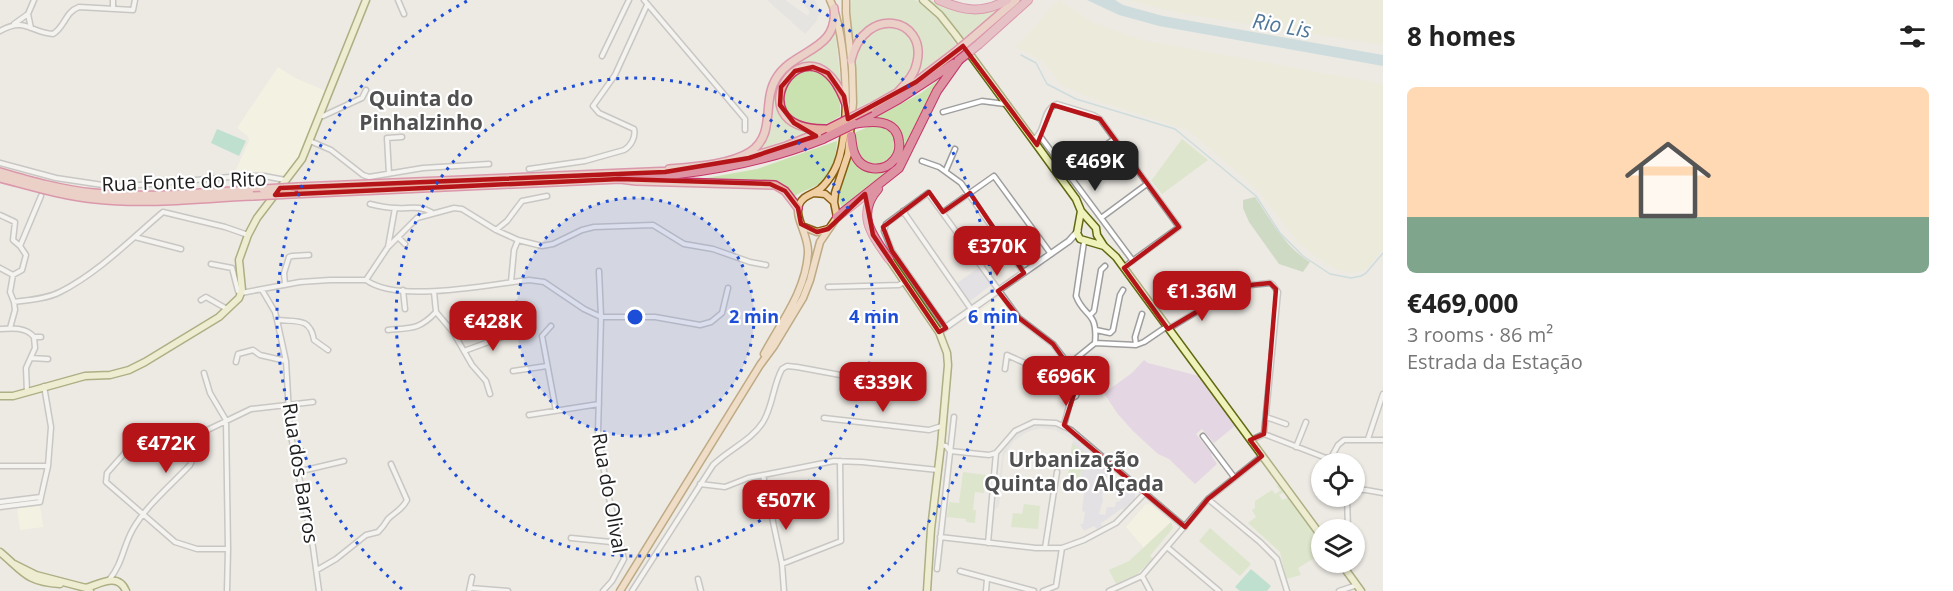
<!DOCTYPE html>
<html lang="en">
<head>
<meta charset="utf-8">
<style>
	:root { --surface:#fff; --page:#f6f6f6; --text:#222; --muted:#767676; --line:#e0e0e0; --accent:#b51518 }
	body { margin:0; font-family:"Open Sans",sans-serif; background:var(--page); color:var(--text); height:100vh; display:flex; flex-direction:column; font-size:22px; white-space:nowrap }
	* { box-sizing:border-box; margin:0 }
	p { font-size:20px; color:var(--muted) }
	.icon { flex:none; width:33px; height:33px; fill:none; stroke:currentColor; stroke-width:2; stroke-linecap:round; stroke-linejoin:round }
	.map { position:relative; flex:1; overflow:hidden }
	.drawer { display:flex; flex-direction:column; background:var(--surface); width:570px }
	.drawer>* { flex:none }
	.controls { position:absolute; left:1311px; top:453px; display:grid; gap:12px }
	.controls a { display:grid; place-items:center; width:54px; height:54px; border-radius:50%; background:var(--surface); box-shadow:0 2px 4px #0004; font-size:30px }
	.price { position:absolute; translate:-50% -51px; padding:0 14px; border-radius:12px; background:var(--accent); color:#fff; font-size:20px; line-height:39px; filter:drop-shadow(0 2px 3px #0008) }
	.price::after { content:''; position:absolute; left:50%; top:36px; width:18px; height:14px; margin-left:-9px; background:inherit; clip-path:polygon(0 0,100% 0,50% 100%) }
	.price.on { background:#222; color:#fff }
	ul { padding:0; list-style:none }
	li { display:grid; align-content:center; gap:12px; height:318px; padding:0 24px }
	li+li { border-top:2px solid var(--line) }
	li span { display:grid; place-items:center; height:186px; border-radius:9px; color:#555 }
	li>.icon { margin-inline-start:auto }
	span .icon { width:108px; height:108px; fill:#fffc; stroke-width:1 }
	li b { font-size:26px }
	h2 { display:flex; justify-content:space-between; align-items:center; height:72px; padding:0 24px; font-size:26px }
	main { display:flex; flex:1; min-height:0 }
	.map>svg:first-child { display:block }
	.industrial { fill:#e5d6e3 }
	.education { fill:#fbfbde }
	.farmland { fill:#e9ead1 }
	.grass { fill:#c9e2af }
	.forest { fill:#aac89d }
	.pitch { fill:#8ad4b6 }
	.parking { fill:#ddd }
	.plaza { fill:#d8d8e2; fill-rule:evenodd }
	.water { fill:#a8cdd6 }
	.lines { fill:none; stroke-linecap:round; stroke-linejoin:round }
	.stream { stroke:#a8cdd6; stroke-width:1.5 }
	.minor-casing { stroke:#9e9e9e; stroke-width:7 }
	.tertiary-casing { stroke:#9e9e9e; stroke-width:8 }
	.secondary-casing { stroke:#606810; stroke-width:9 }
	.primary-casing { stroke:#865d10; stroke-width:9 }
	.trunk-casing { stroke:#c5366a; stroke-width:10 }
	.motorway-casing { stroke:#c5366a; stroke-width:10 }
	.minor { stroke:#fff; stroke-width:4 }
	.tertiary { stroke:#fff; stroke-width:5 }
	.secondary { stroke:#f0f2bc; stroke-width:6 }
	.primary { stroke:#f1cfa4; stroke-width:6 }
	.trunk { stroke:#e7b1a3; stroke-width:7 }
	.motorway { stroke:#dd93a2; stroke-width:8 }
	.trunk-bridge-casing { stroke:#c5366a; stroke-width:10; stroke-linecap:butt }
	.motorway-bridge-casing { stroke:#c5366a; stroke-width:10; stroke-linecap:butt }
	.trunk-bridge { stroke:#e7b1a3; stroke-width:7 }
	.motorway-bridge { stroke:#dd93a2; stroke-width:8 }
	.marked { fill:none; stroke:#b51518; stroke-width:4.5; stroke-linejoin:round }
	.ring { fill:none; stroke:#1d4ed8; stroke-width:3; stroke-dasharray:3 6 }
	.labels { text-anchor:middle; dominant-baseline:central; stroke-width:4.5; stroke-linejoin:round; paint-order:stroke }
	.street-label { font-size:20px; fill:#1d1d1d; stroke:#fff }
	.water-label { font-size:21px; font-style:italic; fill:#51779b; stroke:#fff }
	.neighbourhood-label { font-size:21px; font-weight:bold; fill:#505050; stroke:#fff }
	.centre { fill:#1d4ed8; stroke:#fff; stroke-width:3 }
	.ring-label { font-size:18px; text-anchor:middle; font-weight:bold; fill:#1d4ed8; stroke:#fff; stroke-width:4.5; stroke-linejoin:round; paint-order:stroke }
</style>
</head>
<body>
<main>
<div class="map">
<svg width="1383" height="591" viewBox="0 0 1383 591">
	<rect width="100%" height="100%" fill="#edeae4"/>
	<path class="industrial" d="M1144,360L1148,363L1199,376L1236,425L1214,443L1202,429L1196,434L1212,454L1211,455L1217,464L1195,484L1169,459L1158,454L1133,431L1117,413L1104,393L1132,373Z"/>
	<path class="education" d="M278,67L295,78L326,91L305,145L300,156L286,175L234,174L249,141L248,136L237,128Z
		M1000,297L1016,318L1003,326L968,319Z
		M1146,504L1151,505L1171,522L1144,548L1126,527Z
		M40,506L43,527L20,530L17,508Z"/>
	<path class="farmland" d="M1059,0L1092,22L1141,40L1383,84V249L1366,270L1351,273L1334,268L1317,258L1296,240L1259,191L1188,130L1099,101L1061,85L1044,62L1016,47Z
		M1127,0H1383V45L1183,14Z"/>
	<path class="grass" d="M852,0C869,0 899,0 914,0C928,3 949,33 956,45L914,78L920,61C917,53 911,31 905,25C893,15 874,20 864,29C859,34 856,40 853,45L849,12Z
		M930,0C958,11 968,17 999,9L964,39Z
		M891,26C902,30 911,36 914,48C920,83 881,96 856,109C855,85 848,41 876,29C880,27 886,27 891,26Z
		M835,29L841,85C801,26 739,110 809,132L758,150C764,143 769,135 772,125C775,109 770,94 779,79C794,56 823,56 835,29Z
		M811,69C836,79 841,90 840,116C832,121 823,127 813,126C808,126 804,124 800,122C772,106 782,71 811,69Z
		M941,78L899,163L842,208L838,198V193L852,155L860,166L890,167L901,137L875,118L921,93Z
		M873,125C933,137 856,204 854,133Z
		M1182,139L1208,160L1162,194L1151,181Z
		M837,141C836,157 832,176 817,185C810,189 802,191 795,196L783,184L776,181L701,179L757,169Z
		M1072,443L1087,454L1084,471H1081L1080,478L1068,476Z
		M963,472L986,475L984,493L975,492L973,510H976L975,523L966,522V519L947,517L949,502L959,503Z
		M1279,485L1284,492L1279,495L1282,500L1288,498L1321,543V554L1298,568L1301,575L1286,579L1280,552L1248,523L1256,517L1252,510L1255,508V501L1272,490L1275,494L1280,491L1277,486Z
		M1024,504L1040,506L1038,529L1011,527L1013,513L1022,514Z
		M1171,522L1173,528L1150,556L1153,559L1136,575L1116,584L1109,570L1129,561Z
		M1210,528L1251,564L1240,576L1199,541Z"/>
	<path class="forest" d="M1255,197C1270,219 1286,248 1310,262L1303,272L1279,264L1249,222L1243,208V200Z"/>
	<path class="pitch" d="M217,129L246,141L239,156L211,143Z
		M1251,569L1271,586L1267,591H1240L1235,587Z"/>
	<path class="parking" d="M767,0H785L808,16L810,12L801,0H815L820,13L816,22L805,34Z
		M1039,425H1051L1067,431L1100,457L1099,462L1069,437L1055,430L1041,428L1027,432L1014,441L1004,455L999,506L995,509L1003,451L1017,434L1030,426Z"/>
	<path class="plaza" d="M978,268L991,285L969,302L956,284Z
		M1074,441L1098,461L1100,457L1107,464L1106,468L1122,482L1123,479L1135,491V499L1125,510L1121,509L1100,524L1103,526L1097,529L1094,526L1084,531L1080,524H1083L1085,512L1082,511L1085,484L1079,483L1081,471L1085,470L1087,455L1072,443ZM1106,477L1111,478L1110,484L1119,486V490L1122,491L1123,495L1120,501L1116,502L1115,507H1107L1105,515L1099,514L1103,500L1102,496L1105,483H1103V478Z"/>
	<path class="water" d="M1087,0H1115L1123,5L1163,16L1383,55V66L1159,26L1119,15Z"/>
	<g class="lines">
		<path class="stream" d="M1021,55L1036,63L1047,84L1076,99L1175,129L1256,196L1280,233L1303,256L1330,274L1351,278L1361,276L1366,273L1383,253"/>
		<g class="minor-casing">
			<path id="minor" d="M398,0L404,14
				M644,0L745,119V130
				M113,8V0
				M28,14L31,28
				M14,24L28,14L34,0
				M0,31C26,17 29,32 53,34C65,27 65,12 79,7L133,10L135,0
				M602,56L629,0
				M943,112L982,101L1005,104
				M320,116H323L362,98L366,90
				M1040,136L1133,261
				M1033,140C1047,131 1041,110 1057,104L1093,115L1100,119L1179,227L1124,267
				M310,141L331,150L363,175L369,177L423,168L489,164
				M922,161L939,167L961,183L1024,273
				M0,163L56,178L116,187L241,176H264L285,180
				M529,169L585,161L624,150C631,146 636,137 634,129L599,113L593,106L615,75L647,5
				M946,170L955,149
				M1067,173L1114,139
				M389,174L387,138L402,137
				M370,204C378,206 387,208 396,208C408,209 419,205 431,212
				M903,211L971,309
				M943,212L994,176L1051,254
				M0,215L15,222L13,240L20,246
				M1101,218L1147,184
				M496,230L507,221L522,201L547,196
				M135,237L181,249
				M398,237L405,244
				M1084,242L1076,296C1084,318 1098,310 1095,343
				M388,247L395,208
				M211,264L232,268L238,291L241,293L300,282L330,280H366
				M0,268L13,275L10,292L14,302L15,310L10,328
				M599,271L601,317L598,433L607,490L624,559L612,581L603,591
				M13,275L22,270L26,255L20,246L41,196
				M366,280L388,247L417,218L454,208L462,209L496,230L518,240L542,246L553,244L582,230L594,227L653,225L684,244L713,249L750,262L766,265
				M366,280C398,304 490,284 529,280L544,282L584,309L601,317H655L700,325L711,322L722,313L728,288
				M511,282L514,250L518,240
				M285,285L284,273L289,257L292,256L309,255
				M828,287L899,285L904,282
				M262,290L275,312L277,320C297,322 310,317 314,340L328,350
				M403,290L405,309
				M434,292L436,312L453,332L472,365L486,381L490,394
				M201,300L206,297L227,309
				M14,302C29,300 46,299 60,292C98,273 130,240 163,212L225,227L248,235
				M1091,314L1094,311L1101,270L1105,266
				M277,320L286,361L290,431L313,547L319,591
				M551,326L542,336L556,411
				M945,327L892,251L884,231L886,224L890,221L928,193L1019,318L1053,344L1063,357L1068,365L1071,383L1077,393L1076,396L1072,398L1065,386L1067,383H1071
				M0,329C12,328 26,327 34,337L35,348L26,368L27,392
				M1168,329L1203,308L1208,301L1207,293L1211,289L1270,283L1273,285L1278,292L1264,434
				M388,330C411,328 419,330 436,312
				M1096,330L1110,333L1113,330L1120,295L1123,290
				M34,337H41
				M1136,345L1135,337L1142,314
				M464,351L516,332
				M31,358L48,359
				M236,362L238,354L253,350L260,355L286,361
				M1068,365L1095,343L1136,345L1144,342L1166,327
				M1005,369L1007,355L1058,378L1066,384
				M513,371L547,366
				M204,373L210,393L226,420L228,549L227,591
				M529,415L599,404
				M1266,417L1286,424
				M824,418L929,430L942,426
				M1064,425L1071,398
				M1203,436L1234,477
				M1368,439L1383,394
				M1251,440L1264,434L1326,458L1332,456L1338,445L1344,440H1383
				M941,445L946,446L950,451L989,455L996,453
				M1296,447L1306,422
				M1332,456L1338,459L1340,464
				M0,466H48
				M297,472L344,461
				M763,475L782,564L784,591
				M700,484L725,487L748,478L834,461L862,462L938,470
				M1354,490H1366L1383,493
				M1347,496L1348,530
				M41,497L48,466L51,427L44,386
				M1208,499L1260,542L1277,559L1287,591
				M0,502L41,497
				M0,507L40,502L41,497
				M940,537L1036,548H1062L1084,540L1116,523L1145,493
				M571,538L621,543
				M988,543L996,453L1015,431L1034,422L1056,423L1071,430L1185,527
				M1167,547L1219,591
				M1045,548L1057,472
				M228,549H197L175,542L106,482L107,473L146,429L151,427L195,436L251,409L313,402
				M782,564L841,541L840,461
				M937,569L954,417
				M317,570L336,559L366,535L378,532C382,528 385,524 388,519C395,512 402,510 407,500L391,464
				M960,571L1034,591
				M1142,576L1150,591
				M698,579L701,591
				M109,580C123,563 123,546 133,529C146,506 172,484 190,465L194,457L195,436
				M470,588L508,591
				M469,591L472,577
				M632,591L713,465C729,449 751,441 763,422C773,406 773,385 782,369L787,366L797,367L873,381
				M986,591L987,579
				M1043,591L1056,586L1062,548
				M1109,591L1142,576L1208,499L1262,456
				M1339,591L1357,585"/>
		</g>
		<g class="tertiary-casing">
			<path id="tertiary" d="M939,332L1069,241L1078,231"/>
		</g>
		<g class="secondary-casing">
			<path id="secondary" d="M923,0L940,15L955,34L1033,140L1076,199L1081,211L1096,228L1097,235L1104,246
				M1081,211L1077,233L1080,239L1104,246L1116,257L1322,537
				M889,259L939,332L947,353L948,365L941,445L931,529L927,591
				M0,396H13L85,376L110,375L129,370L145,362L219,317L239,298L242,290L239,260L248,235L257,218L302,159L366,0
				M0,552C24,572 26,582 60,584
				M1340,562L1361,591
				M14,564L36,575L86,588L90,591
				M86,588C100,584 118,572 126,591"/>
		</g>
		<g class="primary-casing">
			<path id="primary" d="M814,193L825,194L834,202
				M804,227L817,232L828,229
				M764,354C781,322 806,291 808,253C809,235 794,218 799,205C803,195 812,195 820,189C826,184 830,178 834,171C853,139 847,33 830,0
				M620,591L760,365L774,346L803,298L810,280L820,242L837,217L834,202L835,193L848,154L853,103L852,68L846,13V0"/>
		</g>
		<g class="trunk-casing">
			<path id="trunk" d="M972,38L1016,0
				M851,60C865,4 927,18 917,62C915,75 905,84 897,93
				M870,108L916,82L954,53
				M825,129C729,130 810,6 846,104
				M734,162L786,146L828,129
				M669,169C692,167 730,165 750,152C777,134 761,101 777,77C795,49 839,51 834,8
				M0,172C31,181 62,190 94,193C150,199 207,192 263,189
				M0,178C31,186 63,196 95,199C147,205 201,198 253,196
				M298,187L672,171
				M292,194L620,179L636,181L775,185L785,191L798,208"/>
		</g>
		<g class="motorway-casing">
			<path id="motorway" d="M939,0C964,11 983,14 1007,0
				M979,44L1028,0
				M861,120L899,99L953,64
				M851,136C852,143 852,149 855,155C862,171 883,173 894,160C898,155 900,148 899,142C897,118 871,121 854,124
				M620,179C690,175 757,165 823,139
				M878,189C855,215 873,236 889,259
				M837,217L899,168L937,91L959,60"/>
		</g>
		<use href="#minor" class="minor"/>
		<use href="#tertiary" class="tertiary"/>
		<use href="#secondary" class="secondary"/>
		<use href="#primary" class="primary"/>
		<use href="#trunk" class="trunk"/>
		<use href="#motorway" class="motorway"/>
		<g class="trunk-bridge-casing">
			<path id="trunk-bridge" d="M954,53L972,38
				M828,129L870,108
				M263,189L298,187
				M253,196L292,194"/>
		</g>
		<g class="motorway-bridge-casing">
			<path id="motorway-bridge" d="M959,60L979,44
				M823,139L854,124"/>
		</g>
		<use href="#trunk-bridge" class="trunk-bridge"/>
		<use href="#motorway-bridge" class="motorway-bridge"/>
	</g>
	<path d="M0 0H1383V591H0ZM963,46L1037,145L1053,105L1100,119L1179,227L1124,268L1168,329L1208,305L1211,289L1270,283L1276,289L1264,434L1250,440L1262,456L1208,499L1185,527L1064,425L1076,388L1068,365L1053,344L1019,318L998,291L1024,273L970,193L943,212L929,192L883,227L892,251L946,328L939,332L873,235L865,194L828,229L817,232L801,224L798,208L785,191L770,184L620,179L275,195L280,188L665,172L749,158L816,136L794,123L780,105L781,87L795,71L813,67L828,73L844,96L848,119L916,82Z" fill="#edeae4" fill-opacity=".55" fill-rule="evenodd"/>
	<path class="marked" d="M963,46L1037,145L1053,105L1100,119L1179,227L1124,268L1168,329L1208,305L1211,289L1270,283L1276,289L1264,434L1250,440L1262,456L1208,499L1185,527L1064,425L1076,388L1068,365L1053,344L1019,318L998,291L1024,273L970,193L943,212L929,192L883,227L892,251L946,328L939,332L873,235L865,194L828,229L817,232L801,224L798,208L785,191L770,184L620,179L275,195L280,188L665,172L749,158L816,136L794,123L780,105L781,87L795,71L813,67L828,73L844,96L848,119L916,82Z"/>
	<circle cx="635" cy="317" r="119" fill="#1d4ed8" fill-opacity=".12"/>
	<g class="ring">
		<circle cx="635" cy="317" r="119"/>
		<circle cx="635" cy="317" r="239"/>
		<path d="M402 589A358 358 0 0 1 467 1M803 1A358 358 0 0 1 868 589"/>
	</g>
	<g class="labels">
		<g class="street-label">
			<text transform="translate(184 181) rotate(-2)">Rua Fonte do Rito</text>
			<text transform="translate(301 473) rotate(81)">Rua dos Barros</text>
			<text transform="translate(610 493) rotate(80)">Rua do Olival</text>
		</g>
		<g class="water-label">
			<text transform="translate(1282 25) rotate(10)">Rio Lis</text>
		</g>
		<g class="neighbourhood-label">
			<text x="421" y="98">Quinta do<tspan x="421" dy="24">Pinhalzinho</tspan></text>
			<text x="1074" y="459">Urbanização<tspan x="1074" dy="24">Quinta do Alçada</tspan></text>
		</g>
	</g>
	<circle cx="635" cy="317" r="9" class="centre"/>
	<g class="ring-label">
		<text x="754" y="323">2 min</text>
		<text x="874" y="323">4 min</text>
		<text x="993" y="323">6 min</text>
	</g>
</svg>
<div class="controls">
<a><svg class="icon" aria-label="locate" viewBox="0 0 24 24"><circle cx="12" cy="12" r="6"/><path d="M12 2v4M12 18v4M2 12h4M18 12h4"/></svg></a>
<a><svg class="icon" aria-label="layers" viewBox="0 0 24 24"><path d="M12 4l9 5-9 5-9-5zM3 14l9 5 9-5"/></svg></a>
</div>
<b class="price on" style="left:1095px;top:192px">€469K</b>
<b class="price" style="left:997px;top:277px">€370K</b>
<b class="price" style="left:1202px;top:322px">€1.36M</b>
<b class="price" style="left:493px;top:352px">€428K</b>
<b class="price" style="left:1066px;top:407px">€696K</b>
<b class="price" style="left:883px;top:413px">€339K</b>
<b class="price" style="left:166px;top:474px">€472K</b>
<b class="price" style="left:786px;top:531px">€507K</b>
</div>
<section class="drawer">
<h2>8 homes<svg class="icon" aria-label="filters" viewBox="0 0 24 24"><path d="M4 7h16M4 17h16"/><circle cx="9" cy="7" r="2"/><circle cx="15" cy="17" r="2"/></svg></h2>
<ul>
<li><span style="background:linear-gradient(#ffd9b3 70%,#7fa58c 0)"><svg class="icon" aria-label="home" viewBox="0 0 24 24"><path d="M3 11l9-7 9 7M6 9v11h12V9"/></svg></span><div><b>€469,000</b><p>3 rooms · 86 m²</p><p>Estrada da Estação</p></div></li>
</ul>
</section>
</main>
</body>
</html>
